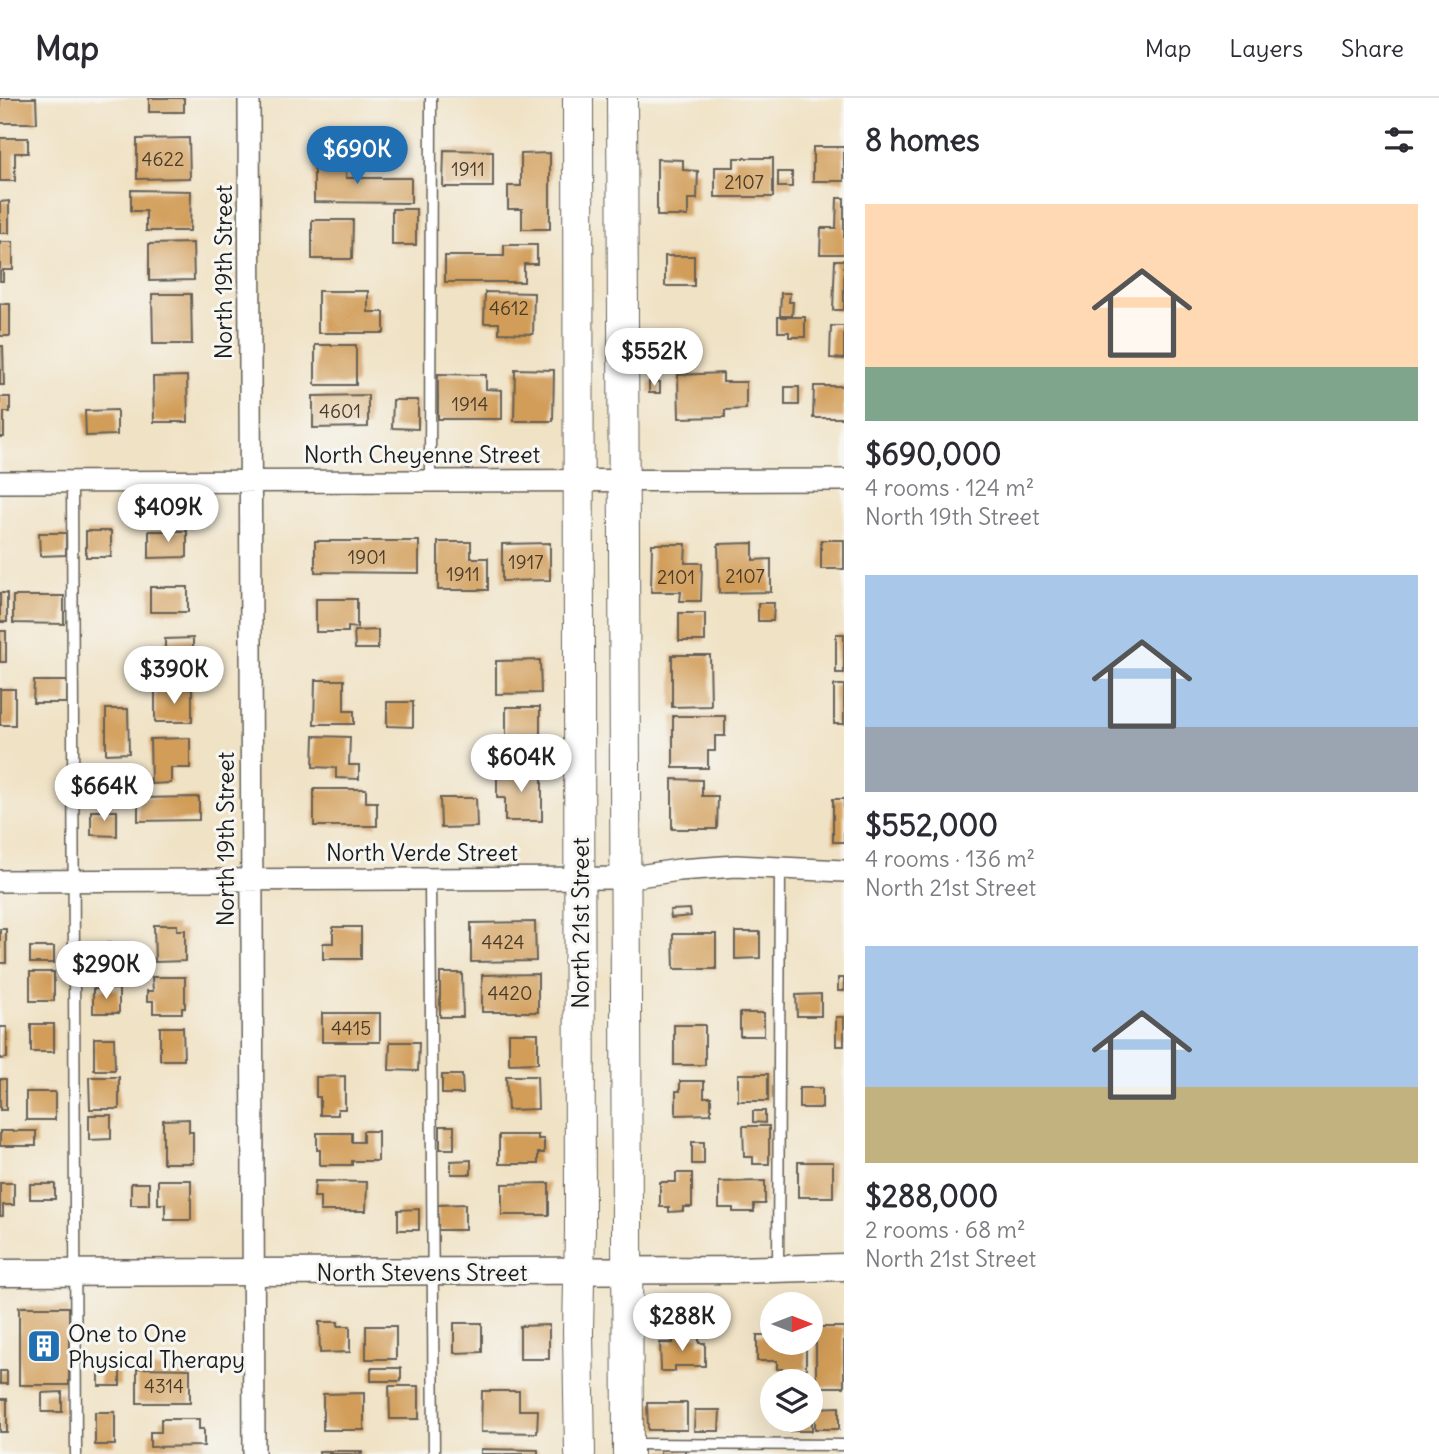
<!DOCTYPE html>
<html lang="en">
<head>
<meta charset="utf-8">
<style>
	:root { --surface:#fff; --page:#f2f2f3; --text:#2b2b33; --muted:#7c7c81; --line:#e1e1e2; --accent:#1f6fb2 }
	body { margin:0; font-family:Delius,sans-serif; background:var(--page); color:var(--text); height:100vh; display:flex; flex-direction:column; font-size:26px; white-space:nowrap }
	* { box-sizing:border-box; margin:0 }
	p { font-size:23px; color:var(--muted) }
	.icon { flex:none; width:38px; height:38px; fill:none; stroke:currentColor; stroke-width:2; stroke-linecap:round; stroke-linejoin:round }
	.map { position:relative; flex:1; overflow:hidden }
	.side { display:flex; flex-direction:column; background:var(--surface); width:595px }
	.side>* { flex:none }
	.needle { width:46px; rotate:90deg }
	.buttons { position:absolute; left:760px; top:1194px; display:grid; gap:14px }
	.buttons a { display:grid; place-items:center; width:63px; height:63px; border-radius:50%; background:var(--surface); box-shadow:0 7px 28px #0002; font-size:35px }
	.price { position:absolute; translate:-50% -60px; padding:0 16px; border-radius:24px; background:#fff; color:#222; font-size:23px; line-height:46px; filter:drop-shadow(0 2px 4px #0008) }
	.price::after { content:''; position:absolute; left:50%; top:42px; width:21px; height:16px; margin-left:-10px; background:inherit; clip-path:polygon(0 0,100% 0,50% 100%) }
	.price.current { background:var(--accent); color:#fff }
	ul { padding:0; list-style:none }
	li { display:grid; align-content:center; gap:14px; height:371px; padding:0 21px }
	li span { display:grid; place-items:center; height:217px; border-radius:0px; color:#555 }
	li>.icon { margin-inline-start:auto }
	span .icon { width:126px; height:126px; fill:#fffc; stroke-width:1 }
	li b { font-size:30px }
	h2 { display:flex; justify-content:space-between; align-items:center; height:84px; padding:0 21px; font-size:30px }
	header { display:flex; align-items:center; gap:42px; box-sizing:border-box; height:98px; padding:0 35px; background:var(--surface); border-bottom:2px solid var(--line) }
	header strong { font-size:33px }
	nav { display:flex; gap:38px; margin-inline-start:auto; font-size:24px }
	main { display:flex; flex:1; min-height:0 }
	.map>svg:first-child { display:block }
	.building { fill:#d29d59 }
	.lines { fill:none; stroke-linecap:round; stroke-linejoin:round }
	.service-casing { stroke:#666157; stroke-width:13 }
	.minor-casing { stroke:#666157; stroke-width:24 }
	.tertiary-casing { stroke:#666157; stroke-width:29 }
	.secondary-casing { stroke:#666157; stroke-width:32 }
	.service { stroke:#fff; stroke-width:10 }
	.minor { stroke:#fff; stroke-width:21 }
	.tertiary { stroke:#fff; stroke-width:26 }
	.secondary { stroke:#fff; stroke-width:30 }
	.labels { text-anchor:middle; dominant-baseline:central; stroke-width:6; stroke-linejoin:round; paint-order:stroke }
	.number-label { font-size:19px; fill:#4a3c2b }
	.street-label { font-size:23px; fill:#1c1c1c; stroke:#f6f6f2 }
	.poi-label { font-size:23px; fill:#1c1c1c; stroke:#f6f6f2; text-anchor:start }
</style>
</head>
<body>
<header>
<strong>Map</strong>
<nav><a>Map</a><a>Layers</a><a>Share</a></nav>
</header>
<main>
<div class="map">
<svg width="844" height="1356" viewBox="0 0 844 1356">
	<rect width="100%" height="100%" fill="#f6f6f2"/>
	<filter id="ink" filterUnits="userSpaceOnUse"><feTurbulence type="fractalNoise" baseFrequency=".0143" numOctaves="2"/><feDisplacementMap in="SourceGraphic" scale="14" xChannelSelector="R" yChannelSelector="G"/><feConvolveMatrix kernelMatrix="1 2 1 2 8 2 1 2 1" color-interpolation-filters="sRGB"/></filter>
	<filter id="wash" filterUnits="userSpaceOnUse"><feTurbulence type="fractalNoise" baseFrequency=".00686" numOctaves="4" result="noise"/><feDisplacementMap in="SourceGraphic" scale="28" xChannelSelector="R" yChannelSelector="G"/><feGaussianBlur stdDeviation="1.57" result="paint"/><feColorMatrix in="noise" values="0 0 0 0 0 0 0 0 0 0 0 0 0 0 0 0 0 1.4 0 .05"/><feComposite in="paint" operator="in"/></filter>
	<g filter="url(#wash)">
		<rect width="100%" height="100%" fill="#f0e2c5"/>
		<g id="blocks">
			<path class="building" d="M0,0H36L37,25H0Z
				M149,0H184V14H149Z
				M0,40H28V55H15V83H0Z
				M189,40L190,80L137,81V41Z
				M813,49H844V83H813Z
				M444,52L493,53V89H443Z
				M550,55V131H522V111H508V88H521V56Z
				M734,60H773V99H715V69H734Z
				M657,61L683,62V72L698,73L697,101H688V118H657Z
				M314,63H347L346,80H411V105L314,104Z
				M778,74H792V89H778Z
				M131,92L191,93L190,133H146V113H131Z
				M837,100H844V156H820L821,130H836Z
				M9,103V135H0V104Z
				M392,111H416V147H392Z
				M312,122H353L352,161H312Z
				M0,144H13V172H3V183H0Z
				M193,145L194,182L149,183V146Z
				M504,147H537V166H524V184H445V158H504Z
				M665,158H694V188H665Z
				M835,162H844V212H833Z
				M318,193H368V214H384V235H318Z
				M485,194L534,195L533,236L499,235V225H484Z
				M781,195H790L789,204H793L792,218H780Z
				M152,196H191L192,246H153Z
				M0,206H10V238H0Z
				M778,219H805V239H789V234H778Z
				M831,228H844V261L830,260Z
				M315,247H356V287H315Z
				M0,248H3L4,287H0Z
				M515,271L554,272L553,323H514Z
				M723,275V284H746V311L725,312V319L679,320L678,277Z
				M438,276L486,277V291L502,292V321H438Z
				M187,278L188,324H154L153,279Z
				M649,284H660V295H649Z
				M814,288H844V320H813Z
				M785,289H799V307H785Z
				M368,297V329L313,330V298Z
				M0,299H10V314H4V339H0Z
				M393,302H418V331L392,330Z
				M117,312V337L86,338L85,313Z
				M86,433H111V459H86Z
				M149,433H187V459L149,460Z
				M39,435H66V457L40,458Z
				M821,442H844V471H821Z
				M315,443H419V475L315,474Z
				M438,444H471V460H488V492H438Z
				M550,445V482L502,483V446Z
				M753,445V462L771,461V494L719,495L718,446Z
				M652,446H686L685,465H702L701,503H680L681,494H651Z
				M150,489H188V514H150Z
				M0,495H7V524H0Z
				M13,498H64V526L13,525Z
				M316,501H357V530L348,529V534H316Z
				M758,505H774L773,523H758Z
				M679,515H705V543H679Z
				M378,532V551H355L354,533Z
				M0,533H6V564H0Z
				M836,536H844V575H836Z
				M193,540V573H165V541Z
				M672,557H710L711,608L672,609Z
				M540,562L541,595L496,596V563Z
				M315,582H344V613H354V626H314Z
				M34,583H67V605H33Z
				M834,587H844V626H834Z
				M0,591H15V627H0Z
				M155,591H192V624H155Z
				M387,604H413V629L387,628Z
				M506,609H540V659H506Z
				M106,611H128L129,655L106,656Z
				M673,618H725V638H715V653H708V670H673Z
				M314,638L350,639L349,667H359V681L336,680V670L313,669Z
				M190,640V670H171V685L151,686L150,641Z
				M497,672H542V723H505V700H497Z
				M672,681L702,682V698H718L717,731H672Z
				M314,691H366V704H377V728H314Z
				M199,699V722L138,723V700Z
				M440,700H476L477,729L441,730Z
				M833,701H844V744H833Z
				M91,713H117V738L91,737Z
				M690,811L691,818L671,820L670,812Z
				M535,824L536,863L471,864V825Z
				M154,827H177V832H185V863L155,864Z
				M333,829H361V861H323V845H333Z
				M0,831H6V865H0Z
				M735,834H760V860L735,861Z
				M673,836H716V871H674Z
				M92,845H114V864H92Z
				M30,849H54V865H30Z
				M30,874H54V903H30Z
				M440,875H462L463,919H440Z
				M538,876V914H482V877Z
				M152,879H185V910H182V915H153V903H147V893H153Z
				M838,880H844V893H838Z
				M93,891H119V915H93Z
				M821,896V918H797L796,897Z
				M322,915H380V944H322Z
				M740,915H764V938H740Z
				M836,919H844V948H836Z
				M31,926H54V954H31Z
				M674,927H705V967H674Z
				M0,929H7V960L0,961Z
				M160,929H183L184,962H160Z
				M509,935H538V965L509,966Z
				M94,940H114L115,972H94Z
				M390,944H419L418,973L389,972Z
				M738,976H768V1003H738Z
				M442,977H462L463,996H442Z
				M345,978V1011H338V1017H320V999H316V979Z
				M506,978H537L538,1011L508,1012Z
				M89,979H119V1011H90Z
				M0,981H6V1012H0Z
				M680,983H704V999H711V1016L676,1017V993H680Z
				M799,990H822V1010H799Z
				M26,994H55V1022H26Z
				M753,1013H765V1025L753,1024Z
				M89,1017H111V1041L89,1042Z
				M189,1021V1034H193V1065H163V1022Z
				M440,1028H454V1051H440Z
				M743,1028H769V1066H753V1059H744Z
				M0,1033H36V1048H0Z
				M363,1033H378V1063H352V1067H320V1052H317V1035H352V1044H363Z
				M499,1037H538V1041H544V1055H538V1066H499Z
				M692,1044H704V1066H692Z
				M471,1062V1076H451V1063Z
				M798,1064H833V1099H798Z
				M676,1075H692V1109H683V1113L669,1114V1109H660V1084H676Z
				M158,1082H191V1122H165V1106H158Z
				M315,1083L367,1084L366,1113H320V1099H314Z
				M765,1083V1106H754V1114H733V1110H719V1084Z
				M0,1085H14V1107H3V1118H0Z
				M131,1085H149V1107H131Z
				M549,1085V1117H502V1086Z
				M30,1086H55V1101H30Z
				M465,1106V1132H438V1107Z
				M419,1111V1132H398V1112Z
				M19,1209H69V1287H19Z
				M319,1224H338V1228H350V1254L320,1255Z
				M454,1225H482V1254L454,1255Z
				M549,1227V1261H520V1228Z
				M366,1228H396V1261H366Z
				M816,1229H844V1289H816Z
				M673,1237H699V1245H705V1268H675V1273H661L660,1245H673Z
				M757,1237H772V1244H806V1271H777V1263H757Z
				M99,1265H120V1288H99Z
				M137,1270L190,1271V1305H137Z
				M371,1270H401V1283H371Z
				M0,1273H7V1286H0Z
				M389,1288H419V1321H390Z
				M482,1293H519V1312H538L537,1335L481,1334Z
				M62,1294V1314H42V1295Z
				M364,1295V1332H323V1296Z
				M0,1301H7V1334H0Z
				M647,1305H687V1332H648Z
				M839,1309V1331H815V1310Z
				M695,1312H720L719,1333H694Z
				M95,1314H115V1347H95Z
				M161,1321H199V1331H204V1348L150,1349V1334H161Z
				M786,1321H812V1333H786Z
				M481,1351L538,1352V1356H481Z
				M685,1351V1356H660V1352Z
				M319,1353H362V1356H319Z"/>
		</g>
	</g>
	<g filter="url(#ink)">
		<use href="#blocks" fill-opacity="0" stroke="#666157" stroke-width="2"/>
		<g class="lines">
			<g class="service-casing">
				<path id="service" d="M430,382L431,0
					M72,383L76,1356
					M430,780L434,1356
					M778,1169L780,770
					M630,1346L844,1347"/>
			</g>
			<g class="minor-casing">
				<path id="minor" d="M249,0L254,1356
					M0,384L844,382
					M0,783L625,780L679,772L736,768L844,773"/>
			</g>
			<g class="tertiary-casing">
				<path id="tertiary" d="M0,1175L733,1172L844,1169"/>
			</g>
			<g class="secondary-casing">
				<path id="secondary" d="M578,0L580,1132L578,1234L580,1356
					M622,0L628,1356"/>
			</g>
			<use href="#service" class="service"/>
			<use href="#minor" class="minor"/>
			<use href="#tertiary" class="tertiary"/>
			<use href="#secondary" class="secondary"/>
		</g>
	</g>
	<defs>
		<g id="building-square" transform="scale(1.75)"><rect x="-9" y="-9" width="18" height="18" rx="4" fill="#1f6fb2" stroke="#f6f6f2"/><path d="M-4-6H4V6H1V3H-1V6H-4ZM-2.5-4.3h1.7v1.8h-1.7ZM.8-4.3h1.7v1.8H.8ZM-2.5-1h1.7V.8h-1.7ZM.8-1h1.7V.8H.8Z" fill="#fff"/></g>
	</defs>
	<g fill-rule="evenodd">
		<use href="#building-square" x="44" y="1248"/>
	</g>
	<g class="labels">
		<g class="number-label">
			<text x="163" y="61">4622</text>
			<text x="468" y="71">1911</text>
			<text x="744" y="84">2107</text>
			<text x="509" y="210">4612</text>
			<text x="470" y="306">1914</text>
			<text x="340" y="313">4601</text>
			<text x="367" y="459">1901</text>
			<text x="526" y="464">1917</text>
			<text x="463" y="476">1911</text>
			<text x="745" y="478">2107</text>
			<text x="676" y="479">2101</text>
			<text x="503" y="844">4424</text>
			<text x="510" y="895">4420</text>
			<text x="351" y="930">4415</text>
			<text x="164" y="1288">4314</text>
		</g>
		<g class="street-label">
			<text transform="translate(223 174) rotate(-90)">North 19th Street</text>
			<text x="422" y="356">North Cheyenne Street</text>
			<text transform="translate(225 741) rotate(-90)">North 19th Street</text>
			<text x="422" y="754">North Verde Street</text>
			<text transform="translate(580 825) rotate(-90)">North 21st Street</text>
			<text x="422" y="1174">North Stevens Street</text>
		</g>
		<g class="poi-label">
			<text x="68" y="1235">One to One<tspan x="68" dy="26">Physical Therapy</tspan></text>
		</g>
	</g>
</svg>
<div class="buttons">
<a><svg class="needle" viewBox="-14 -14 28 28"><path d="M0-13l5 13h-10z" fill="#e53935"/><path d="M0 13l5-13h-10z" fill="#7c7c81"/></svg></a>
<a><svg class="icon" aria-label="layers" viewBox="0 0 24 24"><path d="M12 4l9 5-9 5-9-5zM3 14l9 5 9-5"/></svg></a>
</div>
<b class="price current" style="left:357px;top:88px">$690K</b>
<b class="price" style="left:654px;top:290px">$552K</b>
<b class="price" style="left:168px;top:446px">$409K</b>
<b class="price" style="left:174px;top:608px">$390K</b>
<b class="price" style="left:521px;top:696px">$604K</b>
<b class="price" style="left:104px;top:725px">$664K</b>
<b class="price" style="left:106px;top:903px">$290K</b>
<b class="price" style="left:682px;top:1255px">$288K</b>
</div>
<section class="side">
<h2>8 homes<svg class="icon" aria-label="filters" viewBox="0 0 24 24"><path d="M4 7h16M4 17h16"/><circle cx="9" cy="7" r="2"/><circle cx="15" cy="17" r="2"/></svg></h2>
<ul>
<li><span style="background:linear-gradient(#ffd9b3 75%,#7fa58c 0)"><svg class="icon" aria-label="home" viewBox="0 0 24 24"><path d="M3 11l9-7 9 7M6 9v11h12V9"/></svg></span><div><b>$690,000</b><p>4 rooms · 124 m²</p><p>North 19th Street</p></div></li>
<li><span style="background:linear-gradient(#a9c7e8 70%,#9aa5b1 0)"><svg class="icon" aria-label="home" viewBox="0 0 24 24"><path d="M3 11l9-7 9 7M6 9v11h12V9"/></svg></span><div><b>$552,000</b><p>4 rooms · 136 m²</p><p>North 21st Street</p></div></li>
<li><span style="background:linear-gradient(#a9c7e8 65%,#c2b280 0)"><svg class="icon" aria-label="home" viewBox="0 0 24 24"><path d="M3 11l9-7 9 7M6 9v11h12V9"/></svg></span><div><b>$288,000</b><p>2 rooms · 68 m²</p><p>North 21st Street</p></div></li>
</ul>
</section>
</main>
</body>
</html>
